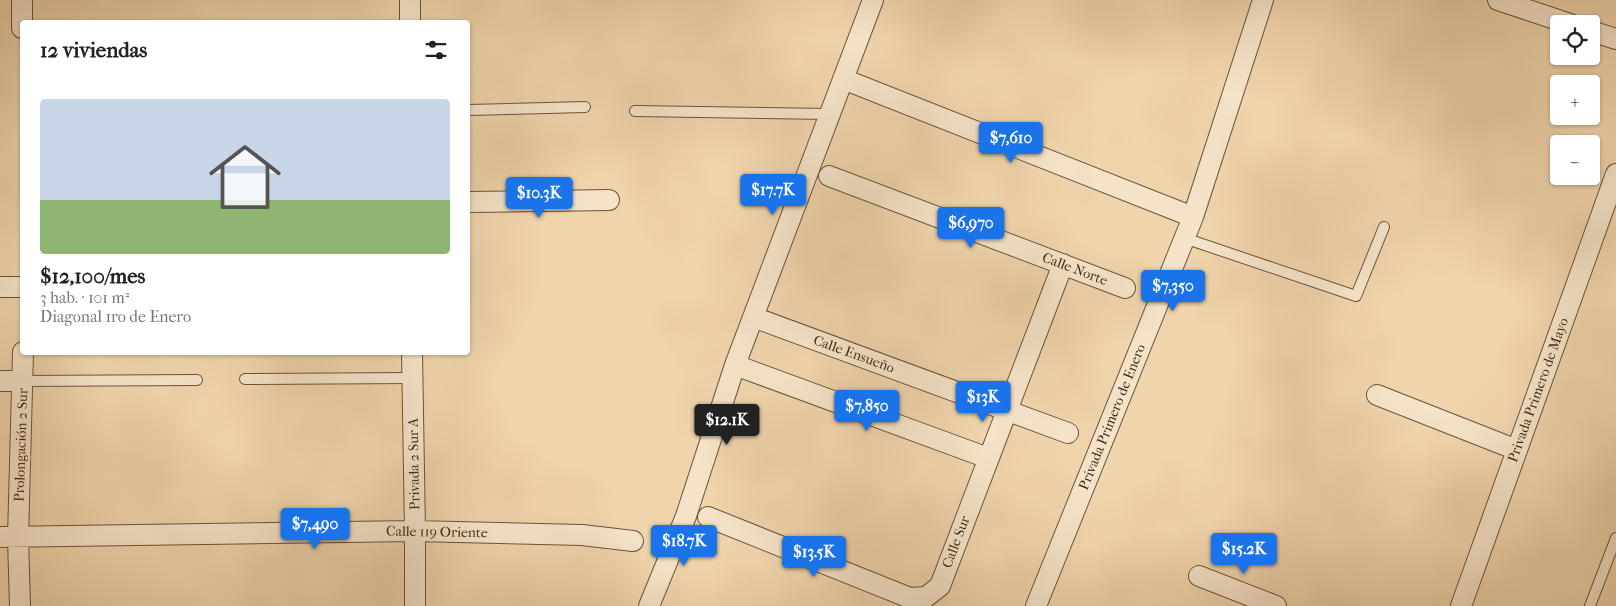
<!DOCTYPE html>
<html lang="es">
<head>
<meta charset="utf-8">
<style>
	:root { --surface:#fff; --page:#f6f6f6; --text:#222; --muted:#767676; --accent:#1a73e8 }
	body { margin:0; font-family:"IM FELL French Canon",serif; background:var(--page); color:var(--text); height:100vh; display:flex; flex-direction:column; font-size:19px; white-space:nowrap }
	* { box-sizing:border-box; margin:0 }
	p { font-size:16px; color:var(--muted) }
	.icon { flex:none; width:28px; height:28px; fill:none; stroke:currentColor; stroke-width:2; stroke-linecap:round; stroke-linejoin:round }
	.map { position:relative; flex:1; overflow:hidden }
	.details { position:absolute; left:20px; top:20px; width:450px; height:335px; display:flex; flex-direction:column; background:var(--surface); border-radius:5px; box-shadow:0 1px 4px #0004 }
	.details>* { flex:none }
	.controls { position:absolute; left:1550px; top:15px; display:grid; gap:10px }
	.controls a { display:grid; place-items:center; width:50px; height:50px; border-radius:5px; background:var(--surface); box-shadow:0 1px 4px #0004; font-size:25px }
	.price { position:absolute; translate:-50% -42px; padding:0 11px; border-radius:5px; background:var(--accent); color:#fff; font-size:16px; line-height:32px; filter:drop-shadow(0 1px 2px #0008) }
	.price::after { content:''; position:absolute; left:50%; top:30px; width:15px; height:11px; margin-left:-8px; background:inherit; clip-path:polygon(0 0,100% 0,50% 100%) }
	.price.current { background:#222; color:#fff }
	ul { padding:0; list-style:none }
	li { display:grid; align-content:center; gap:10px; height:265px; padding:0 20px }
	li span { display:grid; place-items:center; height:155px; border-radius:5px; color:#555 }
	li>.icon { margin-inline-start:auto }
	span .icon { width:90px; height:90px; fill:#fffc; stroke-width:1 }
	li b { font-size:21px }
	h2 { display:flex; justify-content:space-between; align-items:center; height:60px; padding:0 20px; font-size:21px }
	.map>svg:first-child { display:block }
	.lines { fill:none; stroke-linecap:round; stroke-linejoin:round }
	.lane-casing { stroke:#6a543b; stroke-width:12 }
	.street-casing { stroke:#6a543b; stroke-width:22 }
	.lane { stroke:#f5e3c9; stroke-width:10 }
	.street { stroke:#f5e3c9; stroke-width:20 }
	.labels { text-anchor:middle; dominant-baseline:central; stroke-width:4.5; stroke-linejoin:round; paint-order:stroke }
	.street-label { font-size:14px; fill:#3e2a15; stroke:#f5e3c9 }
</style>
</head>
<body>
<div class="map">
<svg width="1616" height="606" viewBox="0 0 1616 606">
	<rect width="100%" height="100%" fill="#f0d4ac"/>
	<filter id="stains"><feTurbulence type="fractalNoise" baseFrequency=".004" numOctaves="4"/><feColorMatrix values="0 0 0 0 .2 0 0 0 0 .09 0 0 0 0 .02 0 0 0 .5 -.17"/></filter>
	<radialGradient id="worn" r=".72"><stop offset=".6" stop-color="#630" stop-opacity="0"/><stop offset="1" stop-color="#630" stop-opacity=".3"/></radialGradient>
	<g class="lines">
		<g class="lane-casing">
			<path id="lane" d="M468,110L585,107
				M635,111L830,114
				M1184,238L1356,296L1384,227
				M245,379L412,378
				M23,381L197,380
				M1590,606L1616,538"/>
		</g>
		<g class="street-casing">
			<path id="street" d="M22,0V28
				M410,0V22
				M1498,0L1570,24
				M1591,31L1616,39
				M843,79L1193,217
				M829,176L1125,288
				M468,202L609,200
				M0,287H22
				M753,317L1068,433
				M412,352L415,531V606
				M735,365L988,458
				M0,381H23
				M1377,395L1517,450
				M708,517L910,598L926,597L940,586L1063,264
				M0,537L415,531L582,535L633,541
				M1199,576L1276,606
				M20,606L18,538L23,352
				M649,606L686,516L735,365L873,0
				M1036,606L1193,217L1263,0
				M1461,606L1616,174"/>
		</g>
		<use href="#lane" class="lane"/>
		<use href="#street" class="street"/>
	</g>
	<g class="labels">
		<g class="street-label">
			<text transform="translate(1075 269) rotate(21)">Calle Norte</text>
			<text transform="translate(854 354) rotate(20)">Calle Ensueño</text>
			<text transform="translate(1538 390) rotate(-70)">Privada Primero de Mayo</text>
			<text transform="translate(1112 417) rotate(-68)">Privada Primero de Enero</text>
			<text transform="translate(21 445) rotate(-88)">Prolongación 2 Sur</text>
			<text transform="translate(414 464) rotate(-91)">Privada 2 Sur A</text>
			<text transform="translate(437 532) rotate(1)">Calle 119 Oriente</text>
			<text transform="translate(956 542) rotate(-69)">Calle Sur</text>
		</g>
	</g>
	<rect width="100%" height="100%" filter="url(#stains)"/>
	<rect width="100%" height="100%" fill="url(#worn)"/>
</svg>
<div class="controls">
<a><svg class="icon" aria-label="locate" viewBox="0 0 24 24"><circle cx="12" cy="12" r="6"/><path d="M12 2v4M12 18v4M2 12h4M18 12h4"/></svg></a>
<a>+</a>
<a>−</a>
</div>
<b class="price" style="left:1011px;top:164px">$7,610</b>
<b class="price" style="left:773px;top:216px">$17.7K</b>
<b class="price" style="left:539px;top:219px">$10.3K</b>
<b class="price" style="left:971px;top:249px">$6,970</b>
<b class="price" style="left:1173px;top:312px">$7,350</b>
<b class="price" style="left:983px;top:423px">$13K</b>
<b class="price" style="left:867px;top:432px">$7,850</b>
<b class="price current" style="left:727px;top:446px">$12.1K</b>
<b class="price" style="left:315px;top:550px">$7,490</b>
<b class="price" style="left:684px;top:567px">$18.7K</b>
<b class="price" style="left:1244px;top:575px">$15.2K</b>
<b class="price" style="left:814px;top:578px">$13.5K</b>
<section class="details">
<h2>12 viviendas<svg class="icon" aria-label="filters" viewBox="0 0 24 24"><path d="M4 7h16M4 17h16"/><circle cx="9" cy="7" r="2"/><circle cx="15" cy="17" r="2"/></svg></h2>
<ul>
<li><span style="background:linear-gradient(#c9d6e8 65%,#8fb573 0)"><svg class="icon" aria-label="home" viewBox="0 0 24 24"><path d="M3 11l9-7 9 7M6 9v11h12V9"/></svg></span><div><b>$12,100/mes</b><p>3 hab. · 101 m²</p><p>Diagonal 1ro de Enero</p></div></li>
</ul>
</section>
</div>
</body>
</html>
